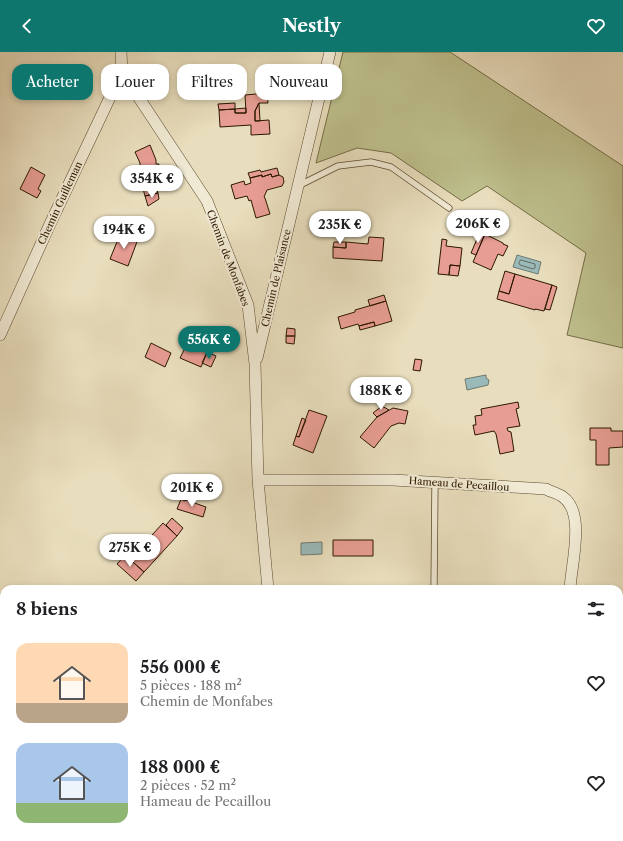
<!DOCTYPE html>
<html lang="fr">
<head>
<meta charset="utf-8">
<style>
	:root { --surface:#fff; --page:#f2f2f2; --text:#202124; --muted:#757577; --accent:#0f766e }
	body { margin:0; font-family:"Libre Caslon Text",serif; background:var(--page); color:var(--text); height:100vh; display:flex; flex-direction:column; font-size:15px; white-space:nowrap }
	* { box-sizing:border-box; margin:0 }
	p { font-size:13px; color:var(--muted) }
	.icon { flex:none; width:22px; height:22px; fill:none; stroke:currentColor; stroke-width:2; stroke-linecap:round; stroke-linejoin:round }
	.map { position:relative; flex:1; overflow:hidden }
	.panel { position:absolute; left:0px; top:533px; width:623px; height:256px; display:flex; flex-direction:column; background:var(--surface); border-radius:12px 12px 0 0; box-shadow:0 2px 6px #0003 }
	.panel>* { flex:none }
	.banner { position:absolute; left:12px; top:12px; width:400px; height:36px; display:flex; gap:8px }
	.price { position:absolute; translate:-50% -34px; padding:0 9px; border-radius:14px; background:#fff; color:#222; font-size:13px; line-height:26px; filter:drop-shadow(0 1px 2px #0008) }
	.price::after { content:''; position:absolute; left:50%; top:24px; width:12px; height:9px; margin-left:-6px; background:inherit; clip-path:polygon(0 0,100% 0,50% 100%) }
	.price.active { background:var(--accent); color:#fff }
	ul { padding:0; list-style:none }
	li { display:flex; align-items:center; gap:12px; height:100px; padding:0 16px }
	li span { display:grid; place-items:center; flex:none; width:112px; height:80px; border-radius:12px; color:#555 }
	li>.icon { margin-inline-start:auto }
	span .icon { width:48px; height:48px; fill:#fffc; stroke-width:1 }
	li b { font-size:17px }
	h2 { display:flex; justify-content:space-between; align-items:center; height:48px; padding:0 16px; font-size:17px }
	.chip { padding:0 14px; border-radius:12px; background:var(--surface); box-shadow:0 2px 6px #0003; font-size:14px; line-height:36px }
	.chip.active { background:var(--accent); color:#fff }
	header { display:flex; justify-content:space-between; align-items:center; height:52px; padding:0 16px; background:var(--accent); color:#fff; font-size:18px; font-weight:800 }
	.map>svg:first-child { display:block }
	.green { fill:#bdbf8c; stroke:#756c46 }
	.water { fill:#9ababa; stroke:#6e7970 }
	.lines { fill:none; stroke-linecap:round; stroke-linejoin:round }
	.shore { stroke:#64695d; stroke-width:1 }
	.building { fill:#e79d93; stroke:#2d1800 }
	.lane-casing { stroke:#5c492f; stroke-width:7 }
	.street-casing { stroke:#5c492f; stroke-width:12 }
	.lane { stroke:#f0e9d3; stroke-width:5.5 }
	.street { stroke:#f0e9d3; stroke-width:11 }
	.labels { text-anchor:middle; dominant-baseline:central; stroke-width:4; stroke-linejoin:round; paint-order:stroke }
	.street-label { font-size:10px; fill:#2d1800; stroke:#f0e9d3 }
</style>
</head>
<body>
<header><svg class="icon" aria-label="back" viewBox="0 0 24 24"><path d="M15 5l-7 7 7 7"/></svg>Nestly<svg class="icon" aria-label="heart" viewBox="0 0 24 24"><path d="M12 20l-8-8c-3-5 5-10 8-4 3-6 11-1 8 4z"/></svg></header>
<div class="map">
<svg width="623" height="789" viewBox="0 0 623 789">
	<rect width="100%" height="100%" fill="#e8ddbc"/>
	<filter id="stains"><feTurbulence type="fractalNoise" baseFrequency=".005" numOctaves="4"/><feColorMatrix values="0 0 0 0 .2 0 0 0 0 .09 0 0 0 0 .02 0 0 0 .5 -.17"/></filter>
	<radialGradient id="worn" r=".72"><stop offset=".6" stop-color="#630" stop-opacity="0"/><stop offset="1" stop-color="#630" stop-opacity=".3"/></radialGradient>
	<path class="green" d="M343,0H450L623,114V296L567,283L586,201L487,134L462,149L391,101L357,96L316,111Z"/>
	<path class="water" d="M517,203L541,210L538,222L513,215Z
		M486,323V326L489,328L488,333L467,338L465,327Z
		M322,490V502L301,503V491Z"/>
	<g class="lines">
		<path class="shore" d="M521,208L535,212V216L533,217L520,213L519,211Z"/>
	</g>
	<path class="building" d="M267,41L268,51H259L255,59V69L269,68L270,82L251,83V73L220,75L219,58L235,57V61H246L245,43Z
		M235,51V57L219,58L218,52Z
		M259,51L260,69H255V59Z
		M246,56V61H235V57Z
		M150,93L156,108V112H159L156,126L161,127L160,135L142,133L143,125L140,121V111L135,100Z
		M31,115L45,123L38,137L41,139L37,146L20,137Z
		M277,116L279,123L272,125L271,122L262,125V123L250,126L248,121L260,118L261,120Z
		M137,121H140L143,125L142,133L136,132Z
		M271,122L272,125L279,123L283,125L284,130L282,134L267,138L264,145L265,146L270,162L256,166L251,148L249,149L247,144L235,147L231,133L244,129L245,133L251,131L250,126L262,123V125Z
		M142,133L156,135L158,141L145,144Z
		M158,141L159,147L148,154L145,144Z
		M125,175L130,184L125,182L119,185L117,189L113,181Z
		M480,180L485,182L476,203L471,201Z
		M125,182L138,187L128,214L110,207L119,185Z
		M485,182L503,191V192L508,194L503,204L498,202L491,218L473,210Z
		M369,185L384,186L382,209L333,206V195L346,196V190L368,192Z
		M442,187L447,188L446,194L462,196L460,214L450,213L449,223L438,222Z
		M334,190H346V196L333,195Z
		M450,213L460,214L458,224L449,223Z
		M505,219L515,222L509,242L499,239Z
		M515,222L552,233L544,259L535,257V258L497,247L499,239L509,242Z
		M552,233L557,235L550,258L545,257Z
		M384,243L386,249L370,254L368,248Z
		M386,249L392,269L375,274L374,270L359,274L358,272L341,277L338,265L355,260V258Z
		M374,270L375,274L360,278L359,274Z
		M287,276L295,277V284H286Z
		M286,284H295L294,292L286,291Z
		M205,286L212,289L201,315L180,306L187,292L200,297Z
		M151,291L171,301L165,315L145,305Z
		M207,300L216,304L211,315L202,311Z
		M415,307L422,308L420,319L413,318Z
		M518,350L519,356L516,357L520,374L507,376L508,379L511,380L514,399L500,402L496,382L494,379L475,383L473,373H476L475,364L482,363L481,357Z
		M382,354L389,358L377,365L373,361Z
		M393,356L408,359L405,372L399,371L391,374L374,396L360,385L377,365Z
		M309,358L327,364L313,401L293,393L296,384L299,385Z
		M302,366L306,368L299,385L296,384Z
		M590,376H611V379H623V395L609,396V413H596V388H590Z
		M181,447L185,449L186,448L206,455L203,465L177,457Z
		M172,466L183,476L177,484L166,473Z
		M163,471L177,484L144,520L125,503L137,491L141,495Z
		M333,488H373V504H333Z
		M125,503L144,520L136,529L117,512Z
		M623,601V622L619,623V603Z
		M619,704H623V732L619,733L620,727Z
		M1,770L4,771V785H36L29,789H7L0,787Z"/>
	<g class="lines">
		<g class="lane-casing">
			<path id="lane" d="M298,134L338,114L371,110L391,115L449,156
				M434,537L435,431"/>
		</g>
		<g class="street-casing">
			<path id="street" d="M121,0L122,20L207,149L248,253L255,312L258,428L268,537
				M0,283L50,172L122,20
				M257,306L330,0
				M258,428H393L546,437C551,440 558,441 563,445C586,461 571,513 570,537
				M619,646H623
				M0,689L4,693
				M292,785L293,789"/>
		</g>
		<use href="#lane" class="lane"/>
		<use href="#street" class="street"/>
	</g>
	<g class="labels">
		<g class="street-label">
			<text transform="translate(60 151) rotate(-65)">Chemin Guilleman</text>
			<text transform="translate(228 206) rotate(69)">Chemin de Monfabes</text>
			<text transform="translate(276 226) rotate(-77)">Chemin de Plaisance</text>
			<text transform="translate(459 432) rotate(4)">Hameau de Pecaillou</text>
		</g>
	</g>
	<rect width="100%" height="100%" filter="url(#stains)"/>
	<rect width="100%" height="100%" fill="url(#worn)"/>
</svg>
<b class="price" style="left:152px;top:147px">354K €</b>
<b class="price" style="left:478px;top:192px">206K €</b>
<b class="price" style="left:340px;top:193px">235K €</b>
<b class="price" style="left:124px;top:198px">194K €</b>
<b class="price active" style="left:209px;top:308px">556K €</b>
<b class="price" style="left:381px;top:359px">188K €</b>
<b class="price" style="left:192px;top:456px">201K €</b>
<b class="price" style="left:130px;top:516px">275K €</b>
<div class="banner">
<a class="chip active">Acheter</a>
<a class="chip">Louer</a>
<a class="chip">Filtres</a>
<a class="chip">Nouveau</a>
</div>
<section class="panel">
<h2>8 biens<svg class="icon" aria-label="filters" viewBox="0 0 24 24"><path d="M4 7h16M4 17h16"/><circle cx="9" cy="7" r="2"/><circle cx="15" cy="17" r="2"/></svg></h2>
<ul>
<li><span style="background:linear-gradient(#ffd9b3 75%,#b9a48a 0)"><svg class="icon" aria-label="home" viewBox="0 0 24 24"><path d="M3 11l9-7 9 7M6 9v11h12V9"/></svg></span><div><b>556 000 €</b><p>5 pièces · 188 m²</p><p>Chemin de Monfabes</p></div><svg class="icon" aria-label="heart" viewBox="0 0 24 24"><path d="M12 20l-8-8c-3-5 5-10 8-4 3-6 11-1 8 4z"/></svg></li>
<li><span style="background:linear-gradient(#a9c7e8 75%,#8fb573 0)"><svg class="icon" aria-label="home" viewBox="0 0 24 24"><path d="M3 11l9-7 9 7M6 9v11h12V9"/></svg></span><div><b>188 000 €</b><p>2 pièces · 52 m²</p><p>Hameau de Pecaillou</p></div><svg class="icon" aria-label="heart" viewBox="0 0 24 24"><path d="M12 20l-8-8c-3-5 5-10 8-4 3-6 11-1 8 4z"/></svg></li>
</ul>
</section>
</div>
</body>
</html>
